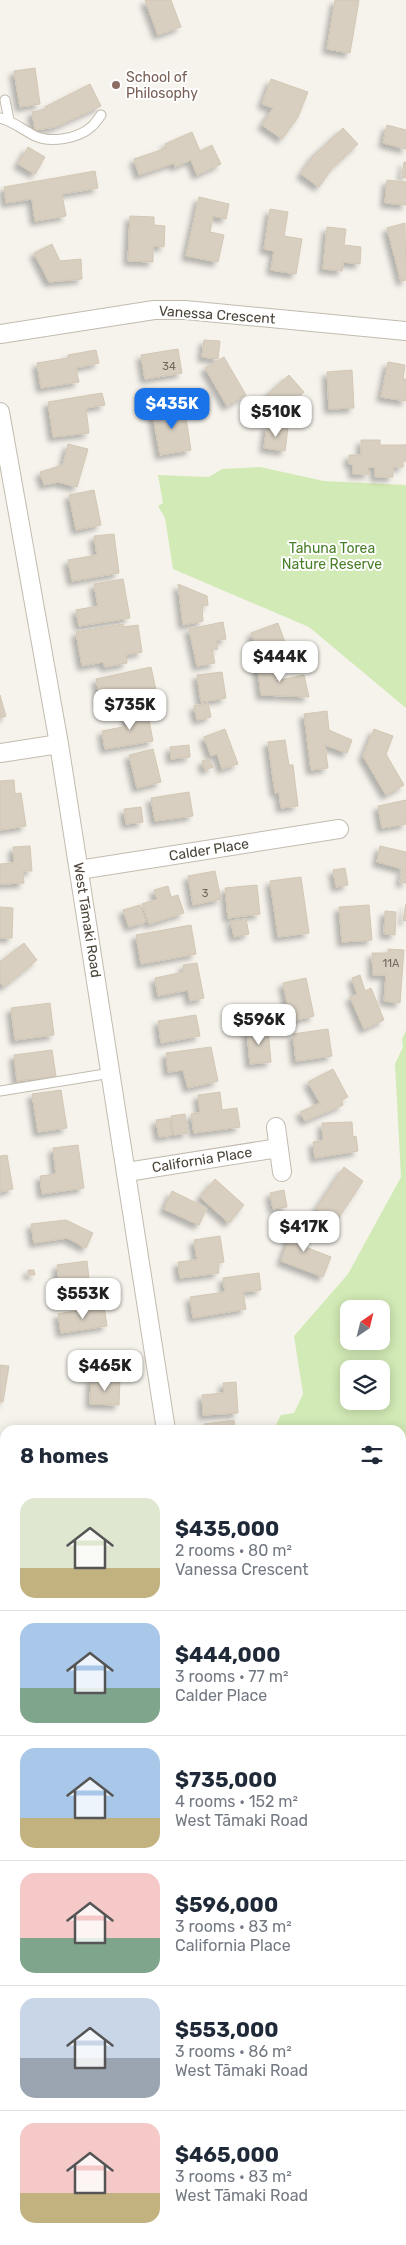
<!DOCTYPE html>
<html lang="en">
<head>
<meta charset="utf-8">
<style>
	:root { --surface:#fff; --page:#f2f2f3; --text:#1f2937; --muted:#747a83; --line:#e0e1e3; --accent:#1a73e8 }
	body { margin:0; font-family:Rubik,sans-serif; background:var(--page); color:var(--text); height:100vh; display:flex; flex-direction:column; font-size:19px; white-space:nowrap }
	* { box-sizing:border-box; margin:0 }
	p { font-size:16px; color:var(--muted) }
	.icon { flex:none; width:28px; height:28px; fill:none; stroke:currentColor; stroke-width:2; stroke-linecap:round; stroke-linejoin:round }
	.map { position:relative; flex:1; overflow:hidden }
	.drawer { position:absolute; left:0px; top:1425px; width:406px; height:820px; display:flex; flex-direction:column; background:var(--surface); border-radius:15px 15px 0 0; box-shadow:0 2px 12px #0003 }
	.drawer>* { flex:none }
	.needle { width:32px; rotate:35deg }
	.fabs { position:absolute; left:340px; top:1300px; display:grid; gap:10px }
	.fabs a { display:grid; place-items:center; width:50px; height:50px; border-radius:10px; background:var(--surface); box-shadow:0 2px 12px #0003; font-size:25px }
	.price { position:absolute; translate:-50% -42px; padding:0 11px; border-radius:10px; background:#fff; color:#222; font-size:16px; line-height:32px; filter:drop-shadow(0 1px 2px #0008) }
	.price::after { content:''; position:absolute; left:50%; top:30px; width:15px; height:11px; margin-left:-8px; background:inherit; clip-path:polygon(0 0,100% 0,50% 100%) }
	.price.current { background:var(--accent); color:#fff }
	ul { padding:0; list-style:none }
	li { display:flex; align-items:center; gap:15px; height:125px; padding:0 20px }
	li+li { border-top:1px solid var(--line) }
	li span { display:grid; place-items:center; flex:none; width:140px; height:100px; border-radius:15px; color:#555 }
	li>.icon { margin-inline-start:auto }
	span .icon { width:60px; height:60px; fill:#fffc; stroke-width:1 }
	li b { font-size:21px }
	h2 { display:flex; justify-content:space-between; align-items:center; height:60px; padding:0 20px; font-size:21px }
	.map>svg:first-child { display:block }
	.green { fill:#d2eab5; fill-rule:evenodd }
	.water { fill:#a9d4f2 }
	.building { fill:#d8cfc1; stroke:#d3c7b4; filter:url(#shadow) }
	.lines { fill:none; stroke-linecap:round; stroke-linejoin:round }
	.lane-casing { stroke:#c2bbae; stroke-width:11 }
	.street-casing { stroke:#c2bbae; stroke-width:20 }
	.lane { stroke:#fff; stroke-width:9 }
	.street { stroke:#fff; stroke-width:18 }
	.education-dot { fill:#8d6e63; stroke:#fff; stroke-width:2 }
	.labels { text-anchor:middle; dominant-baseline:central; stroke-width:4; stroke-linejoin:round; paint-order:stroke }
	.number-label { font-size:11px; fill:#6e675b }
	.education-label { font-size:14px; fill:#785e54; stroke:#fff; text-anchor:start }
	.street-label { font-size:14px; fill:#4b4439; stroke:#fff }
	.park-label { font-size:14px; fill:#4a7f2a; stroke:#fff }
</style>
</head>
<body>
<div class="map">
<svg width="406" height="2245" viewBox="0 0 406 2245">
	<defs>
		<filter id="shadow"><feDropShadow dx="-4.5" dy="4.5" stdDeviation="2.5" flood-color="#0004"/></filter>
	</defs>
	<rect width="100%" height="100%" fill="#f6f3ec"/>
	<path class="green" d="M260,467L324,481L406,485V708L309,627L173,569L165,518L158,506L163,503L158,475L209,477L222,469Z
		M406,1030V2245H0V1675L5,1674V2240H401V1430H273L281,1415L294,1413L303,1394L294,1336L348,1274L401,1177L395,1064L403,1047L402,1039ZM349,1309H381V1341H349ZM349,1369H381V1401H349Z"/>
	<path class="water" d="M0,1699H5V2240H401V1983L406,1985V2245H0Z
		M401,1716L406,1717V1951L401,1950Z"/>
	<path class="building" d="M145,0H171L181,27L158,35Z
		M335,0H359L350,53L327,49Z
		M35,68L40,104L20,107L14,71Z
		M271,79L308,92L298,117L282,139L262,125L273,108L262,104Z
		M90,84L101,106L55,127L35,130L32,112L46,109L45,107Z
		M387,125L406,130V149L383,143Z
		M343,128L358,144L332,168L319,187L301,174L313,156Z
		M192,132L200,151L212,145L221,164L197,175L191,160L175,167L174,163L139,175L134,159L167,148L165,144Z
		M28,147L45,157L35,174L18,164Z
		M404,162H406V178L402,177Z
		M95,171L98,188L62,194L66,216L35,221L32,199L6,203L4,187Z
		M387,180L406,182V205L385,203Z
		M199,197L229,204L226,219L213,216L210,232L224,235L218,262L186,256Z
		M270,209L288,212L284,236L302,239L296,274L271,270L274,251L264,249Z
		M130,216L154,217V225L165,226L164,247L153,246V262L128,261Z
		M405,223L406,280L401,281L387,228Z
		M327,227L346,229L344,245L361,247L360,264L343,262L342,271L323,269Z
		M52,244L60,261L81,259L82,279L49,282L34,253Z
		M204,340L220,341L218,359L202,357Z
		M178,349L182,373L145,379L141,355Z
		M96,350L99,363L76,368L79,382L41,388L37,363L68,358V355Z
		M224,357L246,395L227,406L205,368Z
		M388,362L405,365L403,379H406V401L381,397Z
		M352,370L354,408L329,409L327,372Z
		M289,375L304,392L277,417L261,400Z
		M102,393L105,405L86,408L89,433L53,437L48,402Z
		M184,405L191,450L160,455L152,410Z
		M267,425L288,427L285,451L264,448Z
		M361,440H380V445H406V461H403V467H393V477H375V467H368L369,474H353V464H349V455H361Z
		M68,444L88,449L77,487L58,482L44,485L40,472L63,465Z
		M94,490L101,525L76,530L69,495Z
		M114,534L119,573L72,581L68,560L97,555L94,536Z
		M123,579L130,618L79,626L76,610L98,606L94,584Z
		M178,584L207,596L208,605L202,606L203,621L183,625Z
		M223,622L226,639L216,641L218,649L212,650L215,663L197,666L189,629Z
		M278,623L287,648L260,657L251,633Z
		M123,624V627L138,625L142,652L126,655L127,663L105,667L103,662L82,666L76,632Z
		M274,663L276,681L304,675L309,697L261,695L257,664Z
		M151,667L158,699L103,711L96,679Z
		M222,672L226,698L201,702L197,675Z
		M0,695L6,716L0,718Z
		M208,703L211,717L197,720L194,706Z
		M147,709L153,741L105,749L102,731L128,726L126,712Z
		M327,711L329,730L352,740L347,753L325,745L328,768L311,770L304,714Z
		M225,729L238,764L222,769L217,754L211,756L204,737Z
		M374,729L393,736L386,754L404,785L386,795L363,756Z
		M285,740L289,765H293L298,806L281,808L279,792L275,793L268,742Z
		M189,745L190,757L171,759L170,747Z
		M153,749L161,782L137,788L129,755Z
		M209,759L213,767L205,770L202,761Z
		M14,780L15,794L21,793L26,826L0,830V781Z
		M189,792L193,816L155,821L151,798Z
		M406,800V824L382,828L378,806Z
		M141,807L143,822L126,824L124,809Z
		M30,846L32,871H23L24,883L0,884V864L14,863L13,847Z
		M380,846L406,852V883L400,882L403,869L377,862Z
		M345,868L348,885L336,887L333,870Z
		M215,871L221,899L193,905L188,876Z
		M301,877L309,933L278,937L270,881Z
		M257,885L260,914L228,918L225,888Z
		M168,886L171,897L178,895L184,913L149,924L142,904L157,899L154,890Z
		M406,904V921L403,920Z
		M140,905L146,922L129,927L123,910Z
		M369,905L372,940L342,942L339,907Z
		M0,907L13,908L12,938H0Z
		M385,911L396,912L395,935L384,934Z
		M246,919L249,934L234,937L231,921Z
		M191,925L196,954L141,964L136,935Z
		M24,943L37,960L4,987L0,982V962Z
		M388,949L404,950L400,1003L384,1001L386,975H373L372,953H388Z
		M197,963L204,998L190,1001L188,990L158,996L155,978L184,972L183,965Z
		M360,975L365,991L371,988L384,1020L364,1029L350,997L357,994L352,978Z
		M306,978L314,1016L291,1021L283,983Z
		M50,1003L54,1035L15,1040L11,1008Z
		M263,1005L266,1024L246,1027L244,1008Z
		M196,1015L200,1036L161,1043L158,1021Z
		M268,1029L271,1062L250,1064L247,1031Z
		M328,1029L332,1056L296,1061L293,1034Z
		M211,1047L218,1081L188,1088L183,1070L168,1072L166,1053Z
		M52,1050L56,1076L17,1081L14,1055Z
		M333,1069L348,1097L341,1100L343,1105L305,1121L300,1112L320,1103L308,1082Z
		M61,1090L67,1128L38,1132L32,1094Z
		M220,1092L222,1110L237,1108L240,1127L194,1133L191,1114L200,1113L198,1095Z
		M185,1114L188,1133L174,1135L171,1116Z
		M170,1118L172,1135L159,1137L156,1120Z
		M352,1122L353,1137L356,1136L358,1151L315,1158L313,1142L323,1141L322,1123Z
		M78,1145L84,1188L42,1194L40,1176L56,1174L53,1148Z
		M7,1155L13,1189L0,1192V1156Z
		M344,1167L363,1181L336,1222L316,1209Z
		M215,1179L244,1205L229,1223L200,1197Z
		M284,1190L287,1207L273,1209L270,1193Z
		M172,1191L207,1208L199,1225L164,1209Z
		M66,1220L93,1233L86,1248L67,1238L34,1243L31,1224Z
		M295,1223L310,1229L303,1246L331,1257L323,1277L281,1261Z
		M220,1236L224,1262L218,1263L219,1273L180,1278L178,1262L197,1260L194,1240Z
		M87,1261L91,1296L61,1299L57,1265Z
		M28,1270H34L35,1275H28Z
		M259,1273L261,1290L243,1292L246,1309L193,1318L190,1297L225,1292L223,1278Z
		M104,1306L107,1326L61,1333L58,1314Z
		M0,1365L9,1366L3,1402H0Z
		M91,1378L120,1379L119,1405L90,1404Z
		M236,1382L238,1413L203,1415L202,1395L224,1393L223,1383Z
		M234,1420L235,1430H205L204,1424Z
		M0,1445H2L3,1472H0Z
		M5,1561V1576L3,1577L0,1562Z
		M0,1592L5,1604V1623L0,1625Z"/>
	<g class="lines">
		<g class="lane-casing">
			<path id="lane" d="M5,100L9,120
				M0,118C13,121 23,130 35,136C50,143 78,139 91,127C95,124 98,119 101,115
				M0,1091L111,1073"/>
		</g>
		<g class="street-casing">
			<path id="street" d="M0,334L154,310H185L406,331
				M0,412L59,744L166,1430
				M0,753L59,744
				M79,870L339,829
				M276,1127L282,1172
				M127,1172L278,1148
				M0,1665L5,1663"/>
		</g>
		<use href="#lane" class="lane"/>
		<use href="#street" class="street"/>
	</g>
	<circle class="education-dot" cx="116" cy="85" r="5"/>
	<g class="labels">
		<g class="number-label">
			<text x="169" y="366">34</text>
			<text x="205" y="893">3</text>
			<text x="391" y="963">11A</text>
		</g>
		<g class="education-label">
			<text x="126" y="77">School of<tspan x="126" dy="16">Philosophy</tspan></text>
		</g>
		<g class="street-label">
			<text transform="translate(217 315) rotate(4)">Vanessa Crescent</text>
			<text transform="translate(209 850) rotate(-9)">Calder Place</text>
			<text transform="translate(87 920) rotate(81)">West Tāmaki Road</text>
			<text transform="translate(202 1160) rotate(-9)">California Place</text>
		</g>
		<g class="park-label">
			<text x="332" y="548">Tahuna Torea<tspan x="332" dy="16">Nature Reserve</tspan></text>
		</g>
	</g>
</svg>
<div class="fabs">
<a><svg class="needle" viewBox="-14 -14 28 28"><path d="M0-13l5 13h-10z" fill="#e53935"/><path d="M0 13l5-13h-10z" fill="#747a83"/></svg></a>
<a><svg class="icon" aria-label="layers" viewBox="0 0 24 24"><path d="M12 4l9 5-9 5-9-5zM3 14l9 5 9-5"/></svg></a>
</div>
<b class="price current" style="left:172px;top:430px">$435K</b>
<b class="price" style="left:276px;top:438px">$510K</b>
<b class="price" style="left:280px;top:683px">$444K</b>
<b class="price" style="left:130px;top:731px">$735K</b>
<b class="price" style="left:259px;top:1046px">$596K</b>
<b class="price" style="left:304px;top:1253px">$417K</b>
<b class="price" style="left:83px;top:1320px">$553K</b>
<b class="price" style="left:105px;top:1392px">$465K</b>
<section class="drawer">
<h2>8 homes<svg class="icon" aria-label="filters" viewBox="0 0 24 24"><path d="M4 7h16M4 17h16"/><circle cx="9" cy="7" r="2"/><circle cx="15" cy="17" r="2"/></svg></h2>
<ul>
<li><span style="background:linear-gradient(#dfe7d0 70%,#c2b280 0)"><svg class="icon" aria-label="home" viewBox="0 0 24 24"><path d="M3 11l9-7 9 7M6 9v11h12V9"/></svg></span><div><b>$435,000</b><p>2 rooms · 80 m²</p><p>Vanessa Crescent</p></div></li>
<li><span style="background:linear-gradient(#a9c7e8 65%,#7fa58c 0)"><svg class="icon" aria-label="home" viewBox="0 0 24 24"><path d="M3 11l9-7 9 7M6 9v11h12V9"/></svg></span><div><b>$444,000</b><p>3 rooms · 77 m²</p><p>Calder Place</p></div></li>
<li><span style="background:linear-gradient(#a9c7e8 70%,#c2b280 0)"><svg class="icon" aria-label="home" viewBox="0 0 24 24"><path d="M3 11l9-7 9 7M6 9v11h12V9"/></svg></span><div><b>$735,000</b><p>4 rooms · 152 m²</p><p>West Tāmaki Road</p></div></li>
<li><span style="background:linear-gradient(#f6c9c9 65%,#7fa58c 0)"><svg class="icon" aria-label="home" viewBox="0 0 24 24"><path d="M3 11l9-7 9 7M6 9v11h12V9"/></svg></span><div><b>$596,000</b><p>3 rooms · 83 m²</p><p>California Place</p></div></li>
<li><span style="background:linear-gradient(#c9d6e8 60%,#9aa5b1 0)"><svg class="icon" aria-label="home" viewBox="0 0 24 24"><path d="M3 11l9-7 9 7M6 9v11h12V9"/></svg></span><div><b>$553,000</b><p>3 rooms · 86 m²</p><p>West Tāmaki Road</p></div></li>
<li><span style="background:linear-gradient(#f6c9c9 70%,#c2b280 0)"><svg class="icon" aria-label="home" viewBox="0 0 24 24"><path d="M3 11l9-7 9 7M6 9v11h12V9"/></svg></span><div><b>$465,000</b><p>3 rooms · 83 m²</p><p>West Tāmaki Road</p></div></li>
</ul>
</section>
</div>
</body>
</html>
